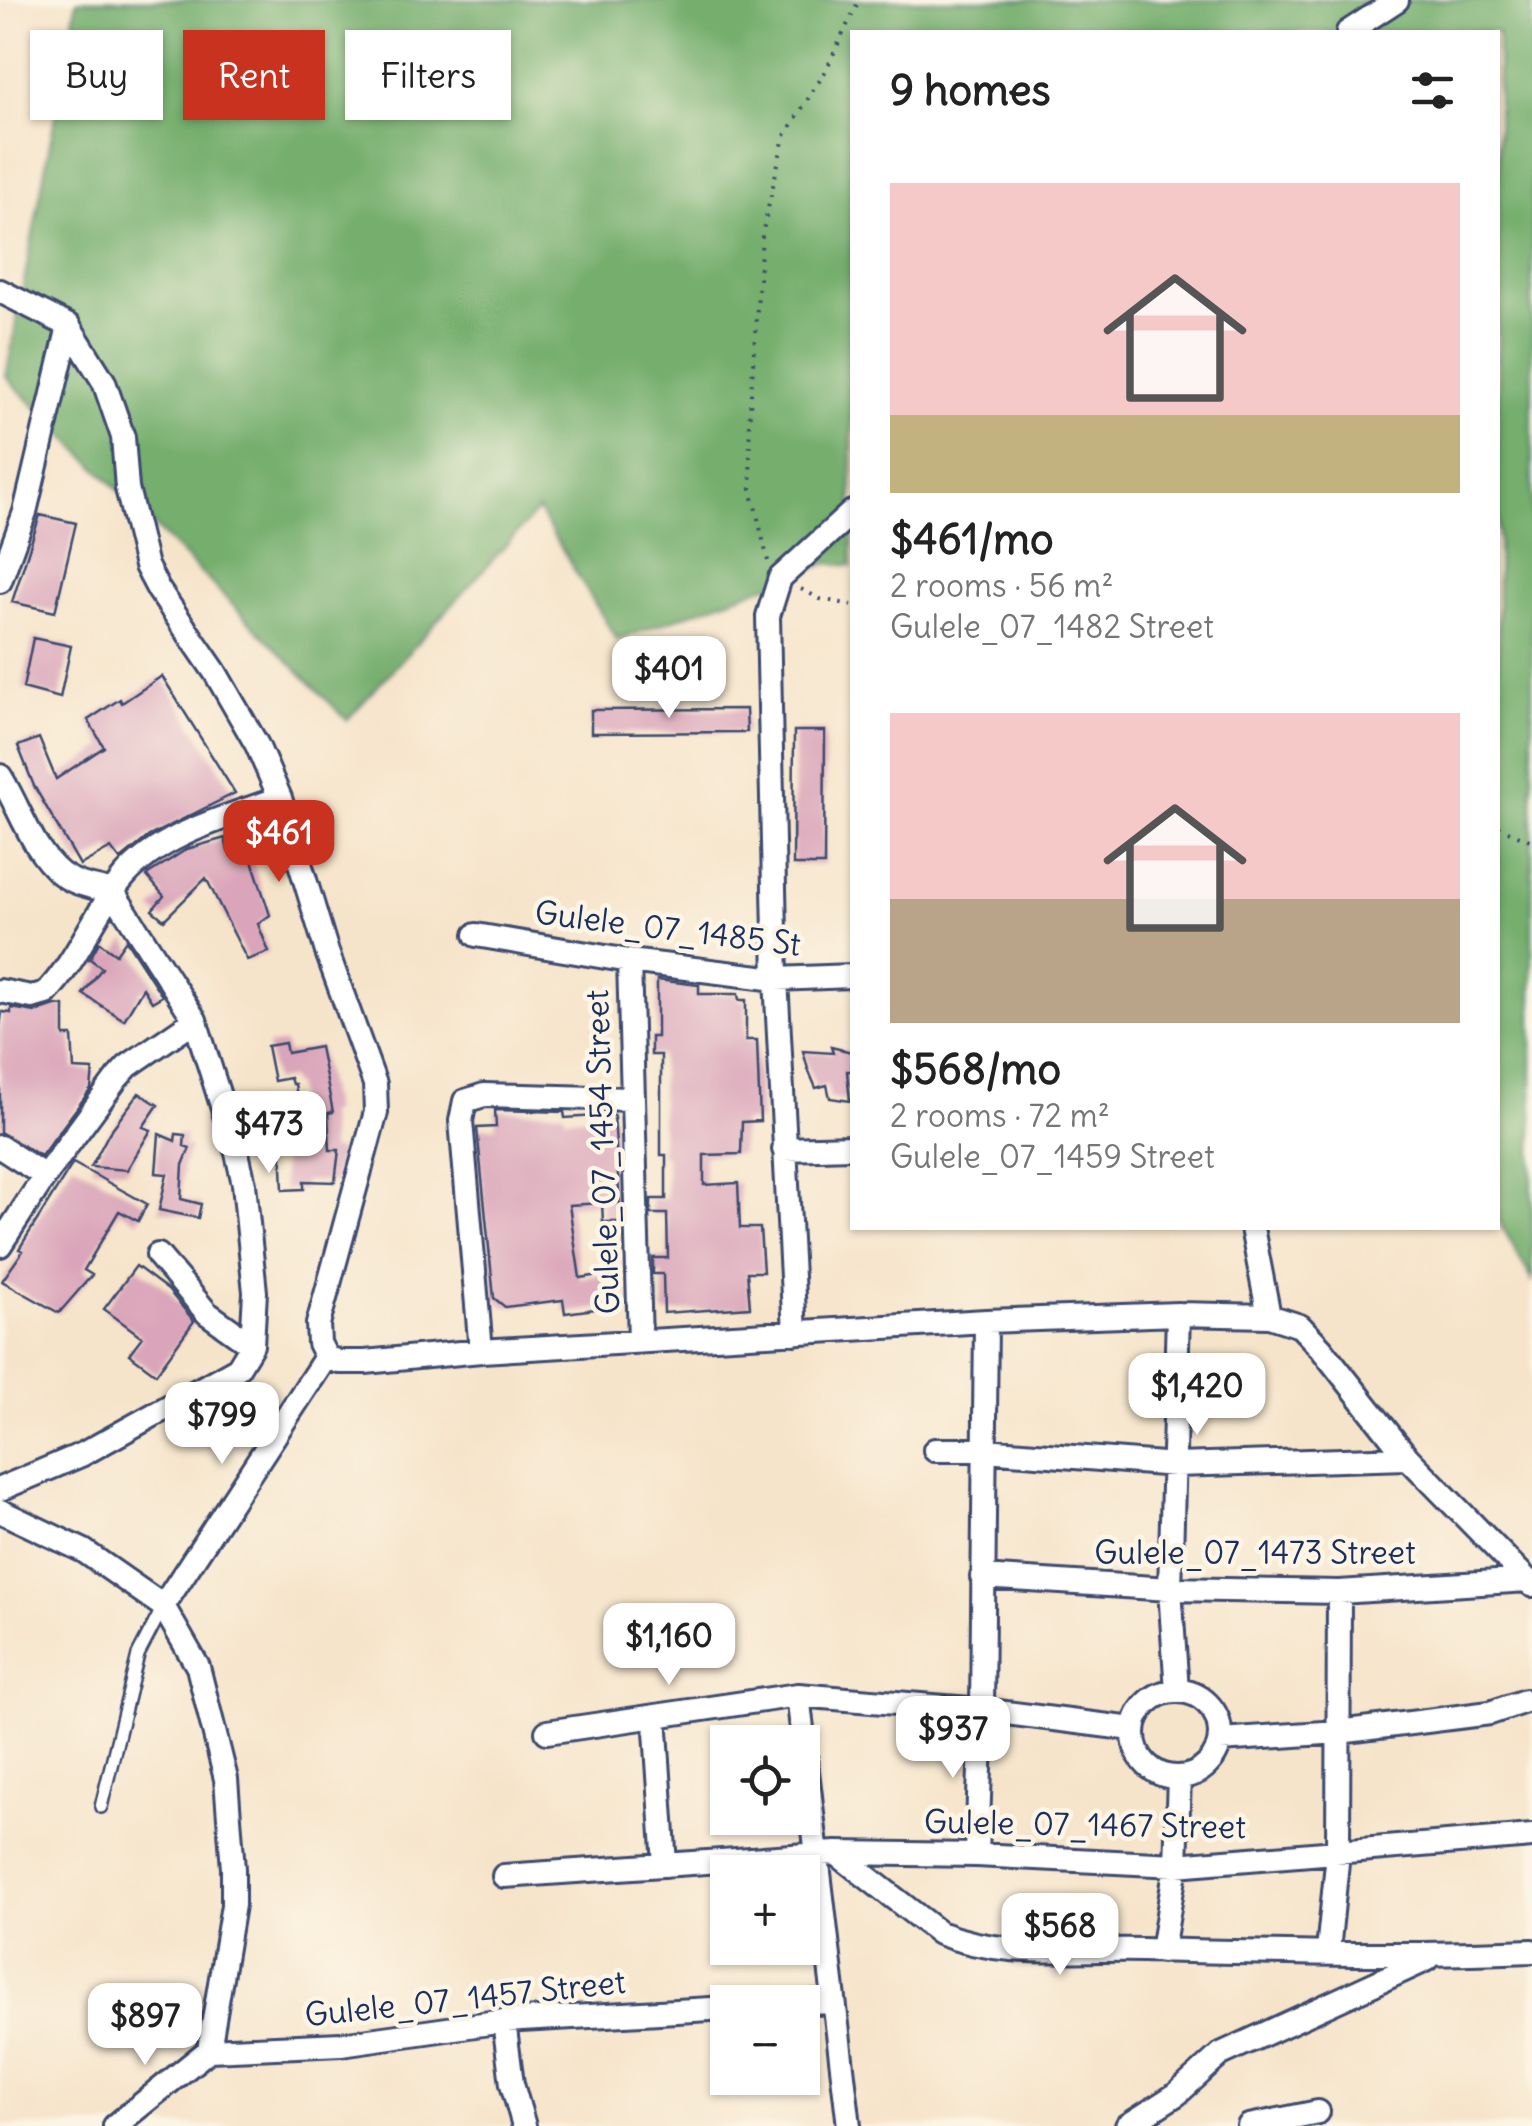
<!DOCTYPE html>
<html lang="en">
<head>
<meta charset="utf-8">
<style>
	:root { --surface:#fff; --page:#f2f2f2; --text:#222; --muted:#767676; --accent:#c8321e }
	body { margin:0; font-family:Delius,sans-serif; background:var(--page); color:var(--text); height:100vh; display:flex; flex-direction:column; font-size:38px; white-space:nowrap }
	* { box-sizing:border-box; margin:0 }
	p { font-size:32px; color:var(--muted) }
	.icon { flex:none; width:55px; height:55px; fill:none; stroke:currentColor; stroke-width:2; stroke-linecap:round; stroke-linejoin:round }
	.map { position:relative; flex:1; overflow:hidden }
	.side { position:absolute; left:850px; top:30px; width:650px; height:1200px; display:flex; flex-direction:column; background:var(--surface); border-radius:0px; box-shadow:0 2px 8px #0004 }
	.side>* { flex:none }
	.guide { position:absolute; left:30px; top:30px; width:670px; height:90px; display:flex; gap:20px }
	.buttons { position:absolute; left:710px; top:1725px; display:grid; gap:20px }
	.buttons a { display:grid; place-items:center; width:110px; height:110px; border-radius:0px; background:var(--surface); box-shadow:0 2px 8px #0004; font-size:50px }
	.price { position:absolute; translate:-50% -85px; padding:0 22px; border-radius:20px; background:#fff; color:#222; font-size:32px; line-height:65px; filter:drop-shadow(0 2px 5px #0008) }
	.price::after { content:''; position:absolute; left:50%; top:60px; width:30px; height:22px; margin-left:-15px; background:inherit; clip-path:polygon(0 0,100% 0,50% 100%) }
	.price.active { background:var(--accent); color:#fff }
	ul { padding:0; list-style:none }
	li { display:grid; align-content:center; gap:20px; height:530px; padding:0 40px }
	li span { display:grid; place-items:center; height:310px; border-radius:0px; color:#555 }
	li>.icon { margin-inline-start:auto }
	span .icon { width:180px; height:180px; fill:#fffc; stroke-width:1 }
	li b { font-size:42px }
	h2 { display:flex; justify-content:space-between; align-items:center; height:120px; padding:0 40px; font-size:42px }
	.chip { padding:0 35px; border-radius:0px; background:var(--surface); box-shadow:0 2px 8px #0004; font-size:35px; line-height:90px }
	.chip.active { background:var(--accent); color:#fff }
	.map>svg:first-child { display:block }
	.forest { fill:#74ae6d; stroke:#486e66; stroke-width:2.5 }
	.building { fill:#daa5ba }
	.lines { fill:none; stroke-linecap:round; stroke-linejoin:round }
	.lane-casing { stroke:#3c4a6e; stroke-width:16 }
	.street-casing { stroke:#3c4a6e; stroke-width:28 }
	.path { stroke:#3c4a6e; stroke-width:4; stroke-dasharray:2.5 8; stroke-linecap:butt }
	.lane { stroke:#fff; stroke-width:11 }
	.street { stroke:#fff; stroke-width:22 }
	.labels { text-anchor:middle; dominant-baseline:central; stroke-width:9; stroke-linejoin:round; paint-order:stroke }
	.street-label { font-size:32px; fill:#1b2f5e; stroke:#fcf5e5 }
</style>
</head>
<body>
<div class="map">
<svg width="1532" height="2126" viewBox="0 0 1532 2126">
	<rect width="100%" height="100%" fill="#fcf5e5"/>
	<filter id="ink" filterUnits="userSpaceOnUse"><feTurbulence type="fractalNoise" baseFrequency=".01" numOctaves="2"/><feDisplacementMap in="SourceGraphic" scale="20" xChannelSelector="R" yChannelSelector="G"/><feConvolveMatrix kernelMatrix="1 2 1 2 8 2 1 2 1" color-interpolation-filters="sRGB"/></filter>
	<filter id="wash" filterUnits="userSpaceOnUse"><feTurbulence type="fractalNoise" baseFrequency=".0048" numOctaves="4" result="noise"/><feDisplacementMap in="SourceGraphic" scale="40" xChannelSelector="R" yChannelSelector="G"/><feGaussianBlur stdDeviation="2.25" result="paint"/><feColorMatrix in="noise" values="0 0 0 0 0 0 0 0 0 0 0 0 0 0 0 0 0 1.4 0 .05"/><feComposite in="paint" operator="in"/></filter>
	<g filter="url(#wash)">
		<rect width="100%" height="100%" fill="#f6e4ca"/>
		<path class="forest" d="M77,0H1532V1280L1498,1219V32H852V566L828,563L617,640L538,510L347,720L6,377Z"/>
		<g id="blocks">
			<path class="building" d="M40,515L76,523L55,612L12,602Z
				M33,638L71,646L60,698L23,688Z
				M162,676L235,793L149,836L120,860L111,848L80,865L34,786L18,746L39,738L56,779L104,747L88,720L120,699L122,703Z
				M746,709L747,732L591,733V710Z
				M794,731H825L824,865H793Z
				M225,838L228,851L247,845L270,915L258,924L269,952L247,960L206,878L164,920L152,910L164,896L147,876L148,874L187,849Z
				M126,940L162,996L152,1002L143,988L124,1020L83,994L102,968L90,959L99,942L116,954Z
				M657,980L699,985V994H738L739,1000H746V1040H757L760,1121L742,1122L741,1154L704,1155V1185L738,1183L740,1228H760L763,1272H747L750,1307L664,1313L663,1274H653V1258H668L667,1214H651V1199H666V1155H661V1055H651V1037H657Z
				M55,1005L64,1006V1036H72L74,1069L93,1070L91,1089L41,1156L0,1132V1027L2,1012L11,1013V1008L35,1012Z
				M285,1043L287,1053L320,1047L333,1112L328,1113L330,1150H339L335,1182L304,1181V1189L283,1190L280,1120L301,1119L295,1084H292L290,1078L274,1081L267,1046Z
				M831,1047L852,1052V1071H847L850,1101L830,1098L827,1085L816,1088L808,1069L803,1051L833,1053Z
				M139,1093L158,1105L143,1127L151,1130L127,1170L91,1167L109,1133Z
				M495,1110L564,1112L565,1118L614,1115L621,1222H603L602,1203L569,1205L580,1278L613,1273L618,1306L565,1313L563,1300L505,1307L494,1298L477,1128L496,1127Z
				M159,1134L175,1141L176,1134L185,1135L184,1146L190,1148L183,1165L181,1199L201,1204L198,1218L159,1210L167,1174L156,1173Z
				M73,1163L147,1204L138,1221L119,1211L84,1270L92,1275L59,1313L2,1281L23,1251L19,1249Z
				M136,1266L168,1290L194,1321L156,1374L129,1354L142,1337L104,1309Z"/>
		</g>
	</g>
	<g filter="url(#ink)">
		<use href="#blocks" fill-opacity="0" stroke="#3c4a6e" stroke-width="2.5"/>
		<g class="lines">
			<g class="lane-casing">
				<path id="lane" d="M101,1807L138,1655L163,1607"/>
			</g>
			<g class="street-casing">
				<path id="street" d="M1348,32L1397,0
					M0,291L69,326L104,382L123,437L127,488L146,566L158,589L215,672L257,745L280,798L327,952L375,1084L376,1112L318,1324L319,1343L326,1357
					M0,581L25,512L69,326
					M0,776C19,806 32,850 60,873C75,885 95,887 113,892L195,1020L237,1153L244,1184L255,1292L252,1345L238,1368L83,1454L0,1489
					M476,935L629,961L776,979L852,976
					M629,961L640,1341
					M0,991L32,997L46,993C78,960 94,913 123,878C161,833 228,817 280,798
					M0,1147L45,1176
					M784,1149L852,1147
					M1252,1228L1269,1316
					M0,1245L45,1176L117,1078L128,1066L195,1020
					M158,1255L207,1313L252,1345
					M795,1333L776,979L768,616L780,578L852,512
					M481,1351L461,1121L465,1101L484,1095L631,1099
					M326,1357L339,1362H365L481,1351L986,1321L1178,1314L1269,1316L1300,1326L1321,1348L1408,1458L1532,1585
					M935,1450H985L1175,1465L1408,1458
					M0,1511L84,1551L163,1606L198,1667L226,1779L233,1869V1905L209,2050L115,2126
					M982,1577L1170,1589L1339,1592L1528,1580
					M163,1606L326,1357
					M1134 1734a43 43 0 1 1 86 0a43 43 0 1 1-86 0Z
					M1177,1691L1170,1589L1178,1314
					M798,1695L849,2126
					M655,1716L665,1865
					M547,1732L798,1695L982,1710L1133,1729
					M1220,1740L1339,1732L1490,1713L1525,1701
					M836,1853L939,1933C1005,1959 1075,1948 1143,1950C1273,1953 1402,1957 1532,1951
					M977,1855L982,1710L986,1321
					M504,1876L836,1853L977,1855L1176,1865L1532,1836
					M1162,1951L1176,1865L1179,1777
					M1328,1951L1338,1853L1339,1592
					M802,2003L833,2002
					M504,2021L512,2084L524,2126
					M209,2050L341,2044L504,2021L728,2008
					M1127,2126L1177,2094L1221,2054L1428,1959
					M1249,2126L1318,2112"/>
			</g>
			<path class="path" d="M768,561L751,489L749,423L762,235L784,137L825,72L859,0
				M801,589L820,599L852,605
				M1498,827L1532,841"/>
			<use href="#lane" class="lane"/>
			<use href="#street" class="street"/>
		</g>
	</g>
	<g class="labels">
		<g class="street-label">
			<text transform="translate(668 928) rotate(7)">Gulele_07_1485 St</text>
			<text transform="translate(602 1152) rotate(-92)">Gulele_07_1454 Street</text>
			<text x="1255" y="1552">Gulele_07_1473 Street</text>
			<text transform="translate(1085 1824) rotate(1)">Gulele_07_1467 Street</text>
			<text transform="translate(465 1998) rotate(-6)">Gulele_07_1457 Street</text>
		</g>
	</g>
</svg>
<div class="buttons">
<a><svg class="icon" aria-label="locate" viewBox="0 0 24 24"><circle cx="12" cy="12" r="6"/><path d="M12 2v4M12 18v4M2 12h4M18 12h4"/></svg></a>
<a>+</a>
<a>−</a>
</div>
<b class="price" style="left:669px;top:721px">$401</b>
<b class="price active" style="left:279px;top:885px">$461</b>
<b class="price" style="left:269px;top:1176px">$473</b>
<b class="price" style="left:1197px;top:1438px">$1,420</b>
<b class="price" style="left:222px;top:1467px">$799</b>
<b class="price" style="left:669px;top:1688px">$1,160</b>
<b class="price" style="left:953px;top:1781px">$937</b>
<b class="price" style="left:1060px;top:1978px">$568</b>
<b class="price" style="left:145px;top:2068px">$897</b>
<div class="guide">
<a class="chip">Buy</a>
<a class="chip active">Rent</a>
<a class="chip">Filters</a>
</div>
<section class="side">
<h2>9 homes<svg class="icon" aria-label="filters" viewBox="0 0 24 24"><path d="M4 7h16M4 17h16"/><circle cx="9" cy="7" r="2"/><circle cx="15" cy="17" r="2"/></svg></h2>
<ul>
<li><span style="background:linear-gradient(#f6c9c9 75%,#c2b280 0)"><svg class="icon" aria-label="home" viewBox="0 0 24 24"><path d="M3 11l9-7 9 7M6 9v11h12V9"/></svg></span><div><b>$461/mo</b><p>2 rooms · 56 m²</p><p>Gulele_07_1482 Street</p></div></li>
<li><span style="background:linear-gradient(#f6c9c9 60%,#b9a48a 0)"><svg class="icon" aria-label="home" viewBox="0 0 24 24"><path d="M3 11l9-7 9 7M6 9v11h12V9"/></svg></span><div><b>$568/mo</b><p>2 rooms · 72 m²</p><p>Gulele_07_1459 Street</p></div></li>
</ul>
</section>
</div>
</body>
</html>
